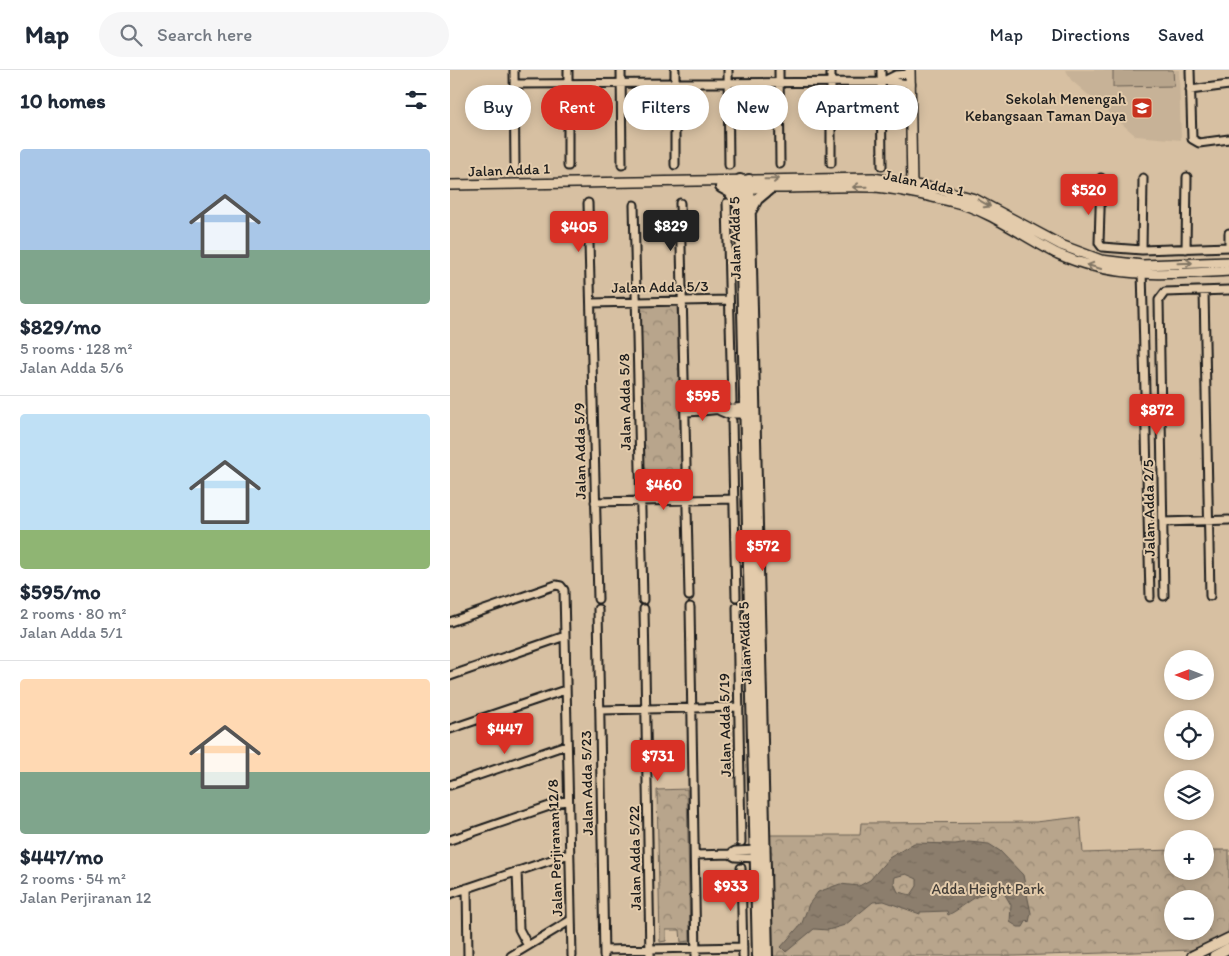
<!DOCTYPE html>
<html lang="en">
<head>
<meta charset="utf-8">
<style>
	:root { --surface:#fff; --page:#f6f6f7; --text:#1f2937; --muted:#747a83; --line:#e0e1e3; --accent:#d93025 }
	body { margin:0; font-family:Itim,sans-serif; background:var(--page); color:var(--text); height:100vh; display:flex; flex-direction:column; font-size:19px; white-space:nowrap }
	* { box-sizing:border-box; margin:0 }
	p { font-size:16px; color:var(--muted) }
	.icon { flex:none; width:28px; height:28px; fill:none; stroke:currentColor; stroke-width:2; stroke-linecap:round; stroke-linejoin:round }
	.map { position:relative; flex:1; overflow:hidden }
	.drawer { display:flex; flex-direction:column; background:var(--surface); width:450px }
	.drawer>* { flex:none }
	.banner { position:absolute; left:15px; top:15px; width:475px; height:45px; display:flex; gap:10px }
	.needle { width:32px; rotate:270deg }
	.controls { position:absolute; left:714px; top:580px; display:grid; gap:10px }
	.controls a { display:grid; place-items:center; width:50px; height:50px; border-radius:50%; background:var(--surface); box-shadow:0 2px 12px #0003; font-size:25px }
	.price { position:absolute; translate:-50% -42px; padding:0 11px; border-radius:5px; background:var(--accent); color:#fff; font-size:16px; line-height:32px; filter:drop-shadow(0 1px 2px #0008) }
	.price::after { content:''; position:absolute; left:50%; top:30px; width:15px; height:11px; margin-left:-8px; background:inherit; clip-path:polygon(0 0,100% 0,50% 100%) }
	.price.current { background:#222; color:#fff }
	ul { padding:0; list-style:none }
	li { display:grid; align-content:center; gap:10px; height:265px; padding:0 20px }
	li+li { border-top:1px solid var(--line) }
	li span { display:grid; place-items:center; height:155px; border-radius:5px; color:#555 }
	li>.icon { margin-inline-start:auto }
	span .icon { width:90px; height:90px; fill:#fffc; stroke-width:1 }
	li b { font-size:21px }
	h2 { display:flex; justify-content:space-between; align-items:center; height:60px; padding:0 20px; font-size:21px }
	.tag { padding:0 18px; border-radius:22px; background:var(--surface); box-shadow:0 2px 12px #0003; font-size:18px; line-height:45px }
	.tag.current { background:var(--accent); color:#fff }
	header { display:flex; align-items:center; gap:30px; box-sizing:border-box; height:70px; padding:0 25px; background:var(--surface); border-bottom:1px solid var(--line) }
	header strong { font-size:24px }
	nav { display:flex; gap:28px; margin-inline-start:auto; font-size:18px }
	.search { width:350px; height:45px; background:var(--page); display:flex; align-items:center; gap:12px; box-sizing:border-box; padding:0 18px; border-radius:28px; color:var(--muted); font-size:19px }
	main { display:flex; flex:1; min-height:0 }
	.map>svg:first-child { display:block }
	.built { fill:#c7b297 }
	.grass { fill:#b8a58c; stroke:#6a6054 }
	.forest { fill:url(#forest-crowns); stroke:#6a6054; fill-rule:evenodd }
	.water { fill:url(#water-ripples); stroke:#5f574d; fill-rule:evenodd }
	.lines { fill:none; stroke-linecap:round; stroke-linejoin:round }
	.minor-casing { stroke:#1c1c1c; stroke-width:11 }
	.tertiary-casing { stroke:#1c1c1c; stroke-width:12 }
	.secondary-casing { stroke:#1c1c1c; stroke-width:14 }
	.minor { stroke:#e3cbab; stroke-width:7 }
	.tertiary { stroke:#e3cbab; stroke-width:9 }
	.secondary { stroke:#e3cbab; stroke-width:10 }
	.oneway { stroke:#807464 }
	.labels { text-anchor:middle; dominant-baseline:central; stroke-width:4; stroke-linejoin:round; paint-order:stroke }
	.poi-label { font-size:15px; fill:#1c1c1c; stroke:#e3cbab; text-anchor:end }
	.street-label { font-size:15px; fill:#1c1c1c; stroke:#e3cbab }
	.park-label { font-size:15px; fill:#433e38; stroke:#e3cbab }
</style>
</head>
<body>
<header>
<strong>Map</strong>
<div class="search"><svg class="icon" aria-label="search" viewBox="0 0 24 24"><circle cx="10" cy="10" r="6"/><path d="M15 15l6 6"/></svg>Search here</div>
<nav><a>Map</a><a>Directions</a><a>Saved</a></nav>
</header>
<main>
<section class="drawer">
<h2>10 homes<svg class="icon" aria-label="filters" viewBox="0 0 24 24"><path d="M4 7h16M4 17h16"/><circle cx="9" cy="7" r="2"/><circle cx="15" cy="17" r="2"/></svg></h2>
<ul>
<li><span style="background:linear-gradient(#a9c7e8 65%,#7fa58c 0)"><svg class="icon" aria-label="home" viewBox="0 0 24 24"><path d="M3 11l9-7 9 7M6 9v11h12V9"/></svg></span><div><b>$829/mo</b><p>5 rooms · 128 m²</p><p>Jalan Adda 5/6</p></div></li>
<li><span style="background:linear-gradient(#bfe0f5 75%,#8fb573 0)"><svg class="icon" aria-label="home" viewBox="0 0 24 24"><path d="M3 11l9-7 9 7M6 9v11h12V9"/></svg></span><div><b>$595/mo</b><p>2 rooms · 80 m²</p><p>Jalan Adda 5/1</p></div></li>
<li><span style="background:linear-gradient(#ffd9b3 60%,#7fa58c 0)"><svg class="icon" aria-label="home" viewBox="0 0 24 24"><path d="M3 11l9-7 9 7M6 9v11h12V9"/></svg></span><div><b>$447/mo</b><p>2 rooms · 54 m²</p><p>Jalan Perjiranan 12</p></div></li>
</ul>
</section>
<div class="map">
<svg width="779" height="886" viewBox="0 0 779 886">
	<defs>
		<pattern id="forest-crowns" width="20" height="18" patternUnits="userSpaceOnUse" patternTransform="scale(1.25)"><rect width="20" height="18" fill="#b8a58c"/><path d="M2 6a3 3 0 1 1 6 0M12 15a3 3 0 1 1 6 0" fill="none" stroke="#958672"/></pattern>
		<pattern id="water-ripples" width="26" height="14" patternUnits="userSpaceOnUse" patternTransform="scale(1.25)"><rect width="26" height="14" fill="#8c7e6d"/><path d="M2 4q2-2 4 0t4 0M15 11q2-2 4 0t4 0" fill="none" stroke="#726659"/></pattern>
	</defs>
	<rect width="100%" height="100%" fill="#d7c0a2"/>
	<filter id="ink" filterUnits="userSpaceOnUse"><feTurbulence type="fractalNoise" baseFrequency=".02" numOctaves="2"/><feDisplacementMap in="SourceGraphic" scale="10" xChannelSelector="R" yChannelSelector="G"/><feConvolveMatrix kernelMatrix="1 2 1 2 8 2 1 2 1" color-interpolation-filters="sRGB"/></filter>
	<g filter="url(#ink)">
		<path class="built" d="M616,0H729L731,70L686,66L621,10Z"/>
		<path class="grass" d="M663,0H723L724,16L663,17Z"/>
		<path class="forest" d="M227,235L232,426H195L190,236Z
			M237,719L240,871L231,872L230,860H216V871L210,872L207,720Z
			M630,747L633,783L722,780V801H755V780H779V864L742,880L565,886H318L317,765H410L411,753L586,752ZM722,829H755V861H722Z"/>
		<path class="water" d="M519,772L539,774L550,781L573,805L581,843L579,852L577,850L573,857H568L560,852L561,835L554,823C531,816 517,836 498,845L497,841L470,842V844L434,831L423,832L395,855L378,860L364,859L336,882L331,877L352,853L359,834L368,822L390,814L409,816L420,810L439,788L464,773L505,774ZM456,804L467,809V816L461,825L448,822L444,813L445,807Z"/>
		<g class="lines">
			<g class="minor-casing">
				<path id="minor" d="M64,0L65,97
					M118,0V96
					M171,0L172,95
					M225,0V95
					M278,0L279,95
					M329,0L330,94
					M381,0V93
					M431,0L432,96
					M740,0L742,69L749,73L779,69
					M432,11L461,14
					M64,14L432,12L446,5L460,4
					M740,20L779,15
					M651,108L649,173L652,177L692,180L779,177
					M138,133L148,529
					M230,133L239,526
					M277,133L282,331
					M184,135L193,530
					M779,177V163
					M736,179L737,107
					M692,180L693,108
					M692,200L700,527
					M754,221L760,526
					M141,233L279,230
					M270,341L277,344H299
					M235,342C257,341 277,338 299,337
					M282,351L286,527
					M145,432L283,429
					M713,452L779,450
					M714,526L709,230L715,222L779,220
					M240,537L246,886
					M287,537L291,772
					M148,539L154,886
					M194,539L200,886
					M0,552L106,515L111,516L114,520L122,886
					M0,606L115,566
					M150,640L289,637
					M0,659L115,620
					M0,715L116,675
					M0,770L117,730
					M280,784L285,781L308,780
					M245,785L280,784L285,787L308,788
					M291,798L293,886
					M67,801L69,859L78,876
					M17,818L18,886
					M0,824L119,784
					M154,880L293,877
					M61,886L121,850"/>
			</g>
			<g class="tertiary-casing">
				<path id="tertiary" d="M460,0L462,118
					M0,115L423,108L489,119L525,129L611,175L651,190L692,195L779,192
					M271,117C321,120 371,116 422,117C449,118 477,126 504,132C537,139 576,168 608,184C666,210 718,204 779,201
					M742,886L779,868
					M764,886L779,878"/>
			</g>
			<g class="secondary-casing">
				<path id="secondary" d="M290,110L308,886
					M299,110L317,886
					M271,117L280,122L290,137
					M301,140L307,129L319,119"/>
			</g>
			<use href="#minor" class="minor"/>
			<use href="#tertiary" class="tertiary"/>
			<use href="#secondary" class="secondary"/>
		</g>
		<defs><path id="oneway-shaft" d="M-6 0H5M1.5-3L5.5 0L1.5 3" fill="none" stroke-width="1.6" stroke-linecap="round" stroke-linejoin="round" transform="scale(1.25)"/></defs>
		<g class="oneway">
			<use href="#oneway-shaft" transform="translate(322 109) rotate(-1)"/>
			<use href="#oneway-shaft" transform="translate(410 117) rotate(179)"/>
			<use href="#oneway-shaft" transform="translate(534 133) rotate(30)"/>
			<use href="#oneway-shaft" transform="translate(735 193) rotate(-2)"/>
			<use href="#oneway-shaft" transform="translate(644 197) rotate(-164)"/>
		</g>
	</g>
	<defs>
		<g id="school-square" transform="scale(1.125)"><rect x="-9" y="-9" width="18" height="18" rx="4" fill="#c8321e" stroke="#e3cbab"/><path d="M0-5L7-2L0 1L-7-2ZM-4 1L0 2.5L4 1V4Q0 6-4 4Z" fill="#fff"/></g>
	</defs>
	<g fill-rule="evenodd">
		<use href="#school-square" x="692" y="38"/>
	</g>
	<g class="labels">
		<g class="poi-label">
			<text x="676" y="29">Sekolah Menengah<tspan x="676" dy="17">Kebangsaan Taman Daya</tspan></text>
		</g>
		<g class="street-label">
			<text transform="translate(59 100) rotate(-2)">Jalan Adda 1</text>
			<text transform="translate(474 113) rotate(12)">Jalan Adda 1</text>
			<text transform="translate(285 168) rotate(-91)">Jalan Adda 5</text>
			<text transform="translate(210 217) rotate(-1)">Jalan Adda 5/3</text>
			<text transform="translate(175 332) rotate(-91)">Jalan Adda 5/8</text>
			<text transform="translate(130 381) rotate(-91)">Jalan Adda 5/9</text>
			<text transform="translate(699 438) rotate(-91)">Jalan Adda 2/5</text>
			<text transform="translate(295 573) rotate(-92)">Jalan Adda 5</text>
			<text transform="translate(275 655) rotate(-91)">Jalan Adda 5/19</text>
			<text transform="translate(137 713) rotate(-91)">Jalan Adda 5/23</text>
			<text transform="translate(105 778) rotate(-92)">Jalan Perjiranan 12/8</text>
			<text transform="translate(185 788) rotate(-91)">Jalan Adda 5/22</text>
		</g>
		<g class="park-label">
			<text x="538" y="819">Adda Height Park</text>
		</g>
	</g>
</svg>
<div class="controls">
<a><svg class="needle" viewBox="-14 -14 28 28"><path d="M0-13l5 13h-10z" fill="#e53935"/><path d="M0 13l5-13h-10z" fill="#747a83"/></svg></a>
<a><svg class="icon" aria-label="locate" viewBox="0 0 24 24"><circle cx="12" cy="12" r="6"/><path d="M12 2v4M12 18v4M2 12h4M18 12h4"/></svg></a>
<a><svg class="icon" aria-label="layers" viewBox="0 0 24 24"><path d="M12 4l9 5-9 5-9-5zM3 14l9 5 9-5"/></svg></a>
<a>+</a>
<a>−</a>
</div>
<b class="price" style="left:639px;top:146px">$520</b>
<b class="price current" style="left:221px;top:182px">$829</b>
<b class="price" style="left:129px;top:183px">$405</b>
<b class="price" style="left:253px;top:352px">$595</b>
<b class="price" style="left:707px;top:366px">$872</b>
<b class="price" style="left:214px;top:441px">$460</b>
<b class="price" style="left:313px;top:502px">$572</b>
<b class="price" style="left:55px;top:685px">$447</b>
<b class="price" style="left:208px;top:712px">$731</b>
<b class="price" style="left:281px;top:842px">$933</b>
<div class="banner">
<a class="tag">Buy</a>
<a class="tag current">Rent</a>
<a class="tag">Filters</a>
<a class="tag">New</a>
<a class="tag">Apartment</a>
</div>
</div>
</main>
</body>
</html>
